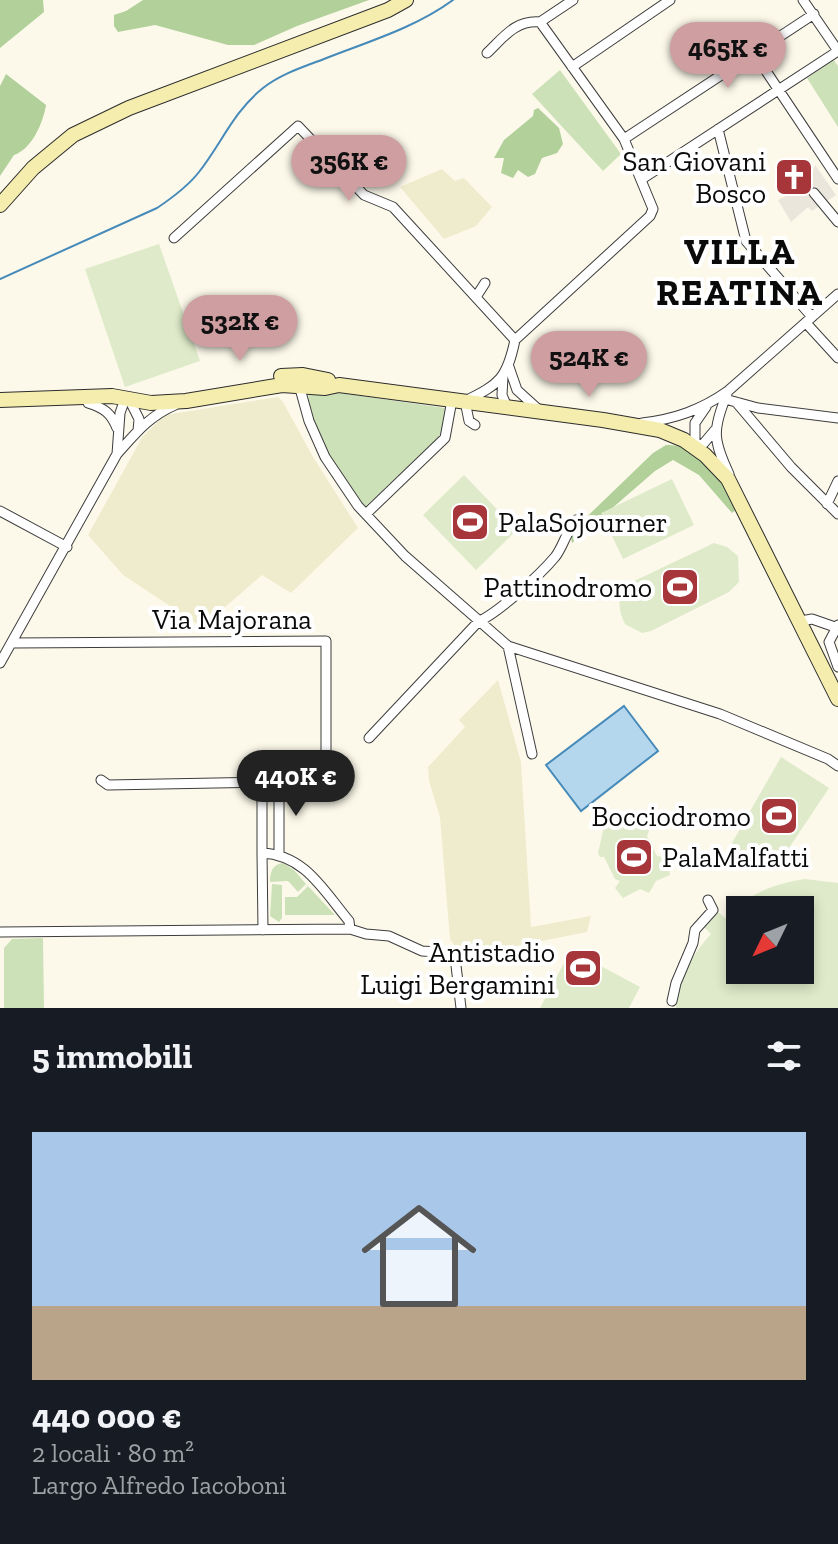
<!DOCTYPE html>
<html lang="it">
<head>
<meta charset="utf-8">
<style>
	:root { --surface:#171b24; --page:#20242c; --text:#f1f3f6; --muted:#9ea1a6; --line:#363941; --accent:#cf9ea1 }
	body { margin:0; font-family:"Zilla Slab",serif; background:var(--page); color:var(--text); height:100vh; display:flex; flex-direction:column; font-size:30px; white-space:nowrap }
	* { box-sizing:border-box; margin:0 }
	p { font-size:26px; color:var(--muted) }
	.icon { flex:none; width:44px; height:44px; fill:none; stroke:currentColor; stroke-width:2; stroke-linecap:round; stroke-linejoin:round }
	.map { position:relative; height:1008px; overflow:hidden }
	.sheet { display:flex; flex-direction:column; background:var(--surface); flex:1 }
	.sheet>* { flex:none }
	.needle { width:52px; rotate:227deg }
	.controls { position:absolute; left:726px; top:896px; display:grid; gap:16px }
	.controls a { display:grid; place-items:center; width:88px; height:88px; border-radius:0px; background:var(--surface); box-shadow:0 4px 12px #0003; font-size:40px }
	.price { position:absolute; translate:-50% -68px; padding:0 18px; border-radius:28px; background:var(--accent); color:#111; font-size:26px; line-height:52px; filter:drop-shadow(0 2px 4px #0008) }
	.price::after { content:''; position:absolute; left:50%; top:48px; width:24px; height:18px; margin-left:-12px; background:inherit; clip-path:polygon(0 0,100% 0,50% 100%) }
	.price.on { background:#222; color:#fff }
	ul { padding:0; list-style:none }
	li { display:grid; align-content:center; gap:16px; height:424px; padding:0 32px }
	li+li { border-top:2px solid var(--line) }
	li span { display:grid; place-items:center; height:248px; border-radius:0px; color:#555 }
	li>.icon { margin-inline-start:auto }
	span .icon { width:144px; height:144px; fill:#fffc; stroke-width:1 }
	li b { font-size:34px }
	h2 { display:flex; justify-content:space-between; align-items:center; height:96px; padding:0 32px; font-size:34px }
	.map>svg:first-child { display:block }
	.farmland { fill:#eeeccd }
	.green { fill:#cde1b8 }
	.forest { fill:#b1d09a }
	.pitch { fill:#deeac9; fill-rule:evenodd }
	.plaza { fill:#eae6db }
	.water { fill:#b5d7ed; stroke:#468aba; stroke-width:2 }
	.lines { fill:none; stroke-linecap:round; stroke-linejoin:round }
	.stream { stroke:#468aba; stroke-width:2 }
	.street-casing { stroke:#3d3d3d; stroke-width:11 }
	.secondary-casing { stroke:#2c2c2c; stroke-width:16 }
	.street { stroke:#fff; stroke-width:9 }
	.secondary { stroke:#f4edad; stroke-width:14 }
	.labels { text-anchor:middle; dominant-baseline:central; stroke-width:8; stroke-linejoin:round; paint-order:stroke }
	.poi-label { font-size:28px; fill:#0a0a0a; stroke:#fff; text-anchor:end }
	.street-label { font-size:28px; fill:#0a0a0a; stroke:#fff }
	.district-label { font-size:36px; font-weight:bold; letter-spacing:2px; fill:#0a0a0a; stroke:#fff }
</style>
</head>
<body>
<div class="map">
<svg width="838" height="1008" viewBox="0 0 838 1008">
	<rect width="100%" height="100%" fill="#fcf9ea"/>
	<path class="farmland" d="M442,169L455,181L464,178L492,207L476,226L444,239L400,187Z
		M278,397L283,402L313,457L358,528L291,593L262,575L202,627L123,575L88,535L143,436L165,415Z
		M498,680L521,762L531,927L591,916L587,932L462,957L450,939L440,817L429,781L428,767L465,727L459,720Z"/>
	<path class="green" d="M834,60L838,66V127L807,78Z
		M560,70L621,154L603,171L532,94Z
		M309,392L341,393L445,408L446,420L441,435L365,507C348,491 302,414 309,392Z
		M283,863L294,870L306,884L298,892L288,881L270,882C270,873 272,864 283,863Z
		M272,884L282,885V918L279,922L270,916Z
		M308,886L335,915H285V897H297Z
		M43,938L44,1008H4V948L12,939Z"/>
	<path class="forest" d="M0,0H43L44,12L0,48Z
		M143,0H369L297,26L254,45H228L155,25L118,32L114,26V15L126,11Z
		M6,74L46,105C43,123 32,149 14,155L0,176V86Z
		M538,108L559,128L563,144L557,153L542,158L535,174L528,177L518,170L513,178L501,173L504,158H494L504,140L533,116L534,110Z
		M666,445C699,443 726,483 737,509L732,513L699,475L673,460L655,471L572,543L570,533L653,453Z"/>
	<path class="pitch" d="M159,244L200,361L125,387L85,269Z
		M464,475L517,530L476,570L423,515Z
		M672,479L694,525L623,559L601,513Z
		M714,543L727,547L738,556L739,582L729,592L651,631L642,633L625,624C617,607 617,597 630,583Z
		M781,757L829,788L779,863H744L732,843Z
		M617,818L646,826L649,831L647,836L657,856L668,858L670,875L656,881L649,893L640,889L623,898L615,888L620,881L615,879L604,857H600L598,853L605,822Z
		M805,879L838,883V1008H676C679,978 691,956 711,934L704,927L718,912L725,918C747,894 773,884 805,879ZM740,910H800V970H740Z
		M571,950L640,987L629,1008H540Z"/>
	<path class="plaza" d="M815,165L836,195L812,211L808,207L791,222L778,200L803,188L809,181Z"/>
	<path class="water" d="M624,706L658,751L581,811L546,765Z"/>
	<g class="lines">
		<path class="stream" d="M0,279L157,208C172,198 188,186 199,172C221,144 234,111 263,88C281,74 303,67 324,59C367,42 415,28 453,0"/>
		<g class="street-casing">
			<path id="street" d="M803,0L838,51
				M540,22L573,0
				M487,53C504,37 515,20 540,22L624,139L653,209L650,216L515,340
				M754,53L838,179
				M572,67L670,0
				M718,129L746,241L812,317
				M624,139L814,14
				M642,179L838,51
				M814,193L838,222
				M174,238L298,126L364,195L393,207L515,340C507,378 500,384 465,401L469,421L475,425
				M476,297L485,283
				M806,323L838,358
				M509,367L517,390L538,409
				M503,377L502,395L507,407
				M299,385L309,421L325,457L358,506L405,556L508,646L720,714L828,759L838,766
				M727,394C712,430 713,440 729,474
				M129,399L139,419L138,431
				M725,399L758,408L838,418
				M736,402L791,467L838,514
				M88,403C104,408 111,413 117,428
				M706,407L695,423V447L704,443L715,430
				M642,423C675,419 701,410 728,391L838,294
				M117,454L120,413L125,399
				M827,504L838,481
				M0,511L67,547
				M366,514L445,438L452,400
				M801,621L812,619L835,627
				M838,625L829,642L838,667
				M12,643L326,641V781L108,785L101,780
				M508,646L532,754
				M0,663L117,454C135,434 149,416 175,405
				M369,738L478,622C499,612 539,576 555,557C563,547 566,532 576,520
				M262,782V853
				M279,782V854
				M350,929L366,934L389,936L422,951L452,953L455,957L461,1008
				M0,932L350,929L349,921C323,890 305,855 262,853L263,930
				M672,1001L676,983L693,943L695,930L713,910L708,900"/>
		</g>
		<g class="secondary-casing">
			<path id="secondary" d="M0,205L33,168L73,135L129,108L388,10L406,0
				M281,376L303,375L328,380
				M0,400L112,396L151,403L186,401L282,385L325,388L339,385L603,420L660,430L684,440L705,455L728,479L838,699"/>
		</g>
		<use href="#street" class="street"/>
		<use href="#secondary" class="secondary"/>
	</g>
	<defs>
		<g id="church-square" transform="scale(2)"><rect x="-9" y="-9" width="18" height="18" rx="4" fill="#a63639" stroke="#fff"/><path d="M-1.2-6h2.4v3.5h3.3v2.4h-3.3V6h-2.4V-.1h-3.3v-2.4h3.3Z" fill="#fff"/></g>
		<g id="stadium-square" transform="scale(2)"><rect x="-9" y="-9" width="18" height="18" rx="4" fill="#a63639" stroke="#fff"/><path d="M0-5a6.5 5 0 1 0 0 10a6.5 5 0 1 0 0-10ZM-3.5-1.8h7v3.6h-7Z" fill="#fff"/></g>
	</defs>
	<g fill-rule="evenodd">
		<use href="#church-square" x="794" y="177"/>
		<use href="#stadium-square" x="470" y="522"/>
		<use href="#stadium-square" x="680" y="587"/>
		<use href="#stadium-square" x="779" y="816"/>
		<use href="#stadium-square" x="634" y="857"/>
		<use href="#stadium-square" x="583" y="968"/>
	</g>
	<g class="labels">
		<g class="poi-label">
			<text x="766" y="161">San Giovani<tspan x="766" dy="32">Bosco</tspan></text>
			<text x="498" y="522" text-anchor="start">PalaSojourner</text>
			<text x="652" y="587">Pattinodromo</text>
			<text x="751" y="816">Bocciodromo</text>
			<text x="662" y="857" text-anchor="start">PalaMalfatti</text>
			<text x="555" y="952">Antistadio<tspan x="555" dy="32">Luigi Bergamini</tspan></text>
		</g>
		<g class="street-label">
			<text x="232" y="619">Via Majorana</text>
		</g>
		<g class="district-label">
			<text x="740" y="251">VILLA<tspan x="740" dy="41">REATINA</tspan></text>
		</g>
	</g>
</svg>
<div class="controls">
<a><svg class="needle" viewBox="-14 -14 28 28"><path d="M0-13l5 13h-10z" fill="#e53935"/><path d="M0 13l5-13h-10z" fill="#9ea1a6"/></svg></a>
</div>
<b class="price" style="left:728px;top:90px">465K €</b>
<b class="price" style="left:349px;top:203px">356K €</b>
<b class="price" style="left:240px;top:363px">532K €</b>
<b class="price" style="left:589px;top:399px">524K €</b>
<b class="price on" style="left:296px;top:818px">440K €</b>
</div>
<section class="sheet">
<h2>5 immobili<svg class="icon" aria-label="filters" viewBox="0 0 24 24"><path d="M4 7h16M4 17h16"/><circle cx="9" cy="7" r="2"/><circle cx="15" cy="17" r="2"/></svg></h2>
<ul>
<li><span style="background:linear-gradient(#a9c7e8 70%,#b9a48a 0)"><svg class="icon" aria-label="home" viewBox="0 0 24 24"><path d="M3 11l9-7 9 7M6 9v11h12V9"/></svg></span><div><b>440 000 €</b><p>2 locali · 80 m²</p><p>Largo Alfredo Iacoboni</p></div></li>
</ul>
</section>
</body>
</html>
